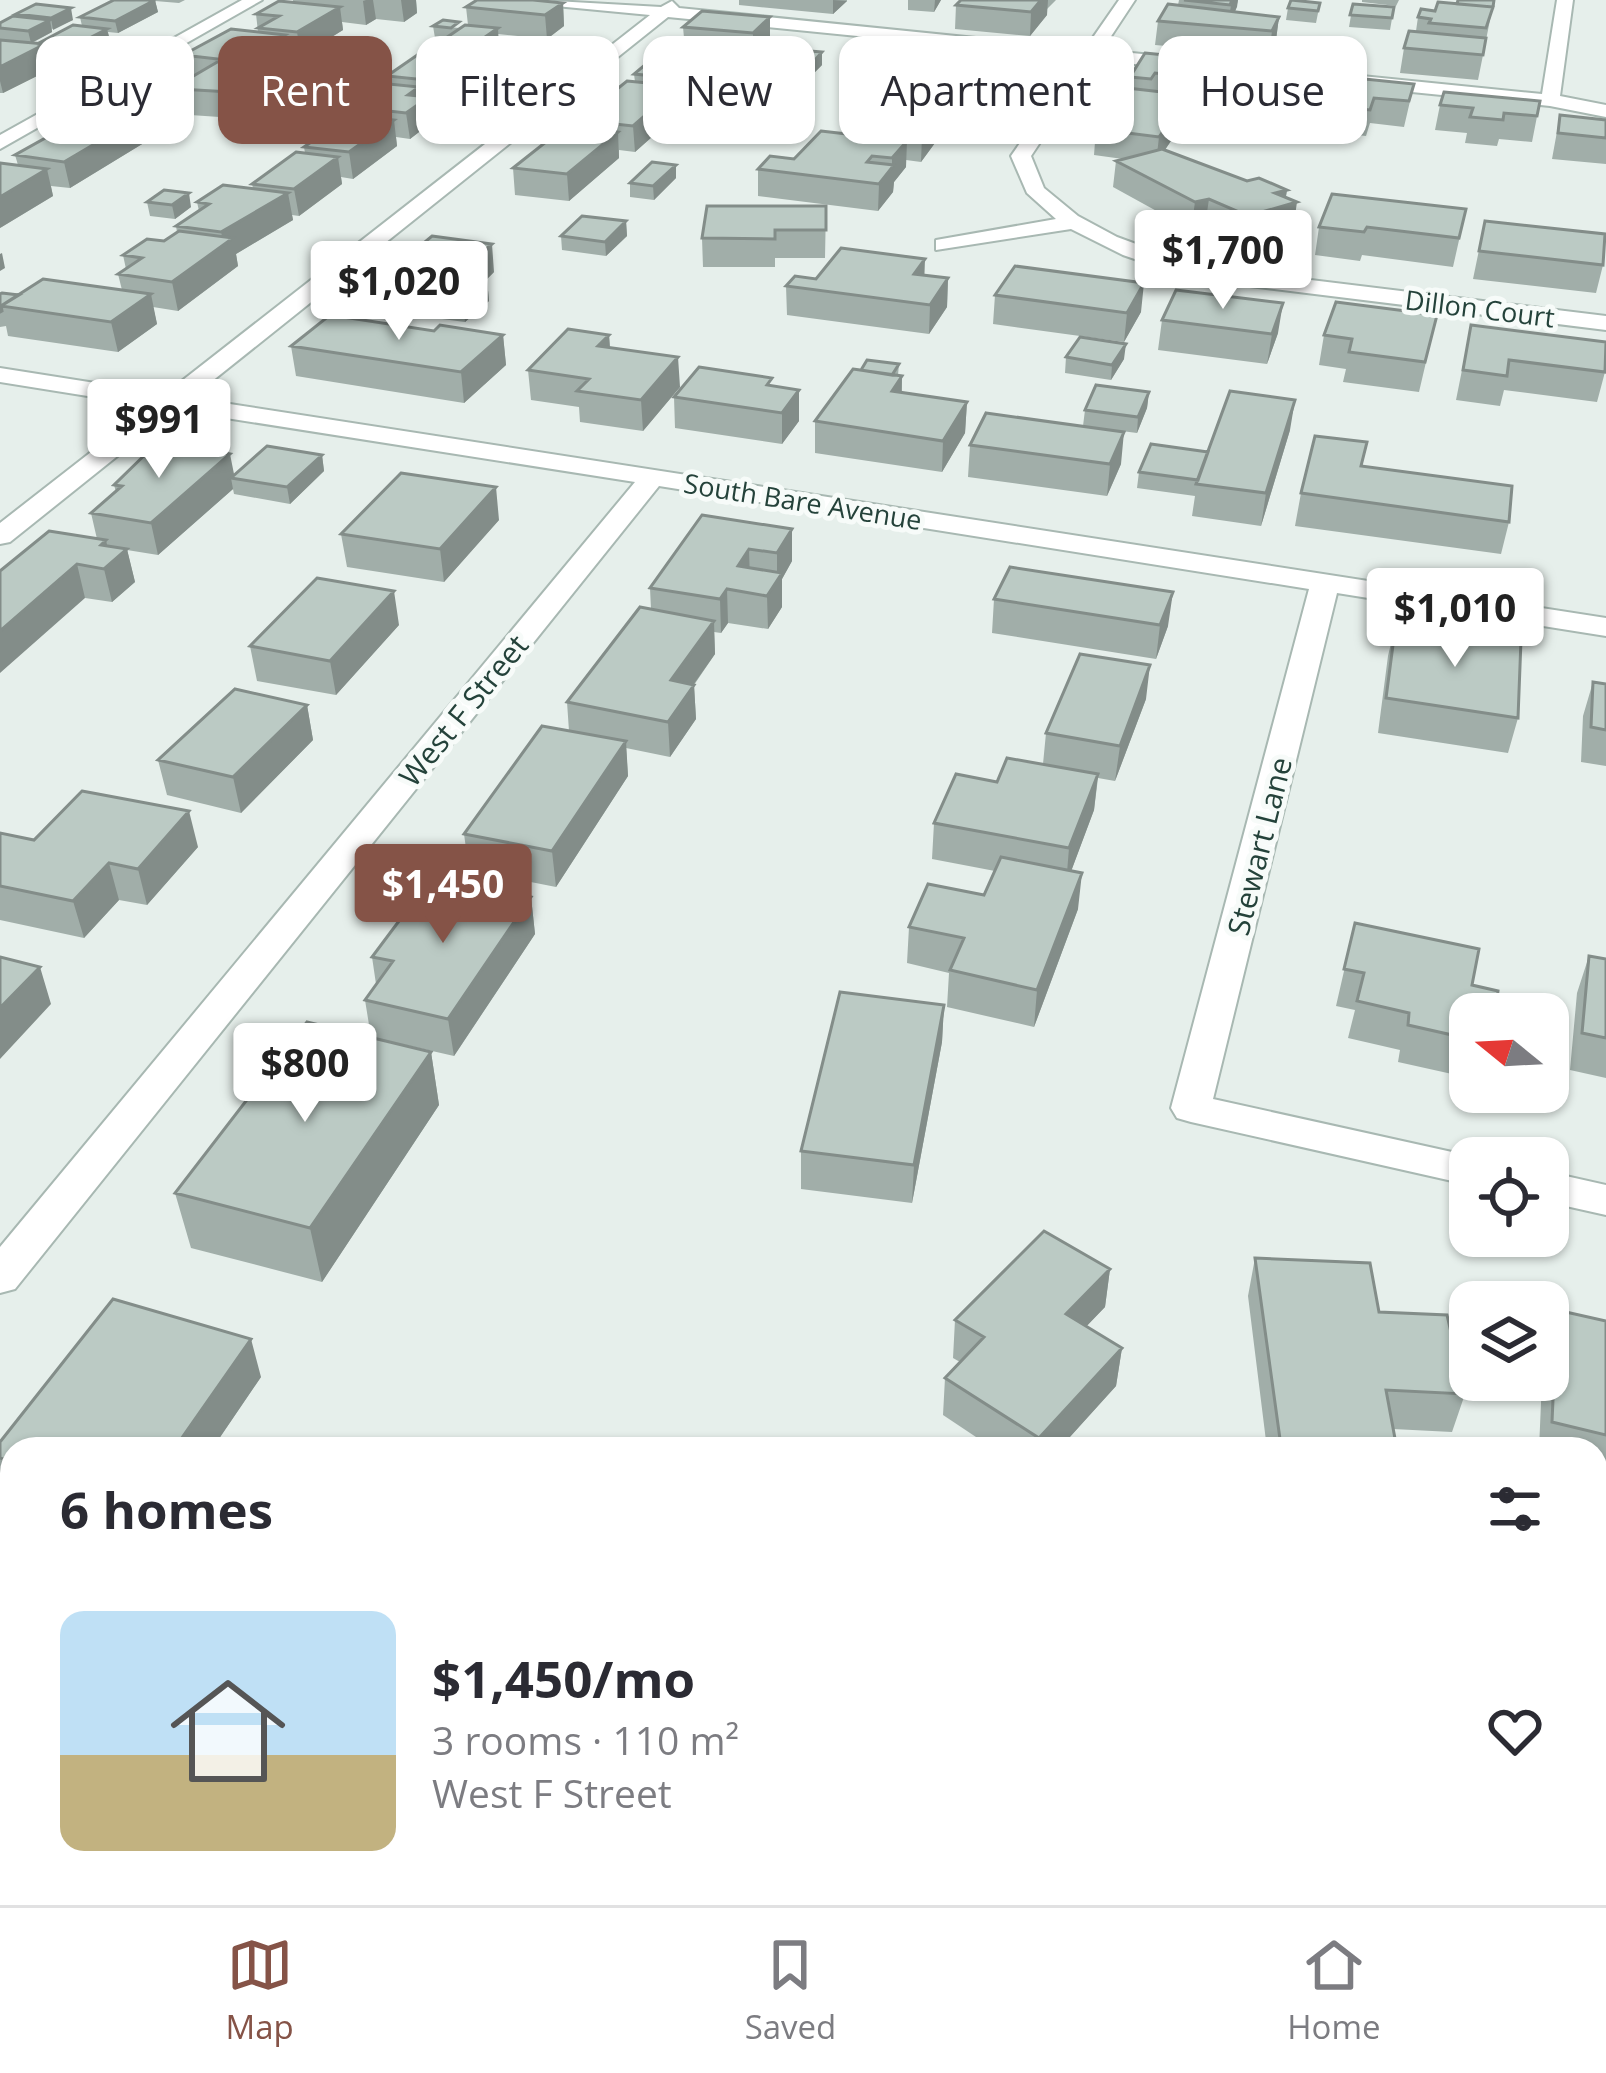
<!DOCTYPE html>
<html lang="en">
<head>
<meta charset="utf-8">
<style>
	:root { --surface:#fff; --page:#f2f2f3; --text:#2b2b33; --muted:#7c7c81; --line:#e1e1e2; --accent:#855347 }
	body { margin:0; font-family:"Open Sans",sans-serif; background:var(--page); color:var(--text); height:100vh; display:flex; flex-direction:column; font-size:45px; white-space:nowrap }
	* { box-sizing:border-box; margin:0 }
	p { font-size:39px; color:var(--muted) }
	.icon { flex:none; width:66px; height:66px; fill:none; stroke:currentColor; stroke-width:2; stroke-linecap:round; stroke-linejoin:round }
	.map { position:relative; flex:1; overflow:hidden }
	.drawer { position:absolute; left:0px; top:1437px; width:1608px; height:468px; display:flex; flex-direction:column; background:var(--surface); border-radius:36px 36px 0 0; box-shadow:0 3px 9px #0004 }
	.drawer>* { flex:none }
	.guide { position:absolute; left:36px; top:36px; width:1536px; height:108px; display:flex; gap:24px }
	.needle { width:78px; rotate:288deg }
	.fabs { position:absolute; left:1449px; top:993px; display:grid; gap:24px }
	.fabs a { display:grid; place-items:center; width:120px; height:120px; border-radius:24px; background:var(--surface); box-shadow:0 3px 9px #0004; font-size:60px }
	.price { position:absolute; translate:-50% -102px; padding:0 27px; border-radius:12px; background:#fff; color:#222; font-size:39px; line-height:78px; filter:drop-shadow(0 3px 6px #0008) }
	.price::after { content:''; position:absolute; left:50%; top:72px; width:36px; height:27px; margin-left:-18px; background:inherit; clip-path:polygon(0 0,100% 0,50% 100%) }
	.price.active { background:var(--accent); color:#fff }
	ul { padding:0; list-style:none }
	li { display:flex; align-items:center; gap:36px; height:300px; padding:0 60px }
	li+li { border-top:3px solid var(--line) }
	li span { display:grid; place-items:center; flex:none; width:336px; height:240px; border-radius:24px; color:#555 }
	li>.icon { margin-inline-start:auto }
	span .icon { width:144px; height:144px; fill:#fffc; stroke-width:1 }
	li b { font-size:51px }
	h2 { display:flex; justify-content:space-between; align-items:center; height:144px; padding:0 60px; font-size:51px }
	.chip { padding:0 42px; border-radius:24px; background:var(--surface); box-shadow:0 3px 9px #0004; font-size:42px; line-height:108px }
	.chip.active { background:var(--accent); color:#fff }
	.tab-bar { display:flex; justify-content:space-around; align-items:center; height:168px; border-top:3px solid var(--line); background:var(--surface); font-size:33px; color:var(--muted) }
	.tab-bar a { display:grid; justify-items:center; gap:6px }
	.tab-bar .active { color:var(--accent) }
	.map>svg:first-child { display:block }
	.lines { fill:none; stroke-linecap:round; stroke-linejoin:round }
	.minor-casing { stroke:#a8b8b2; stroke-width:4 }
	.minor { fill:#fff; fill-rule:evenodd }
	.wall { fill:#a1aea9 }
	.shaded-wall { fill:#838d89 }
	.building { fill:#bbcac4; stroke:#838d89; stroke-width:3 }
	.labels { text-anchor:middle; dominant-baseline:central; stroke-width:10; stroke-linejoin:round; paint-order:stroke }
	.far-street-label { font-size:27px; fill:#24423a; stroke:#f7fbf9 }
	.street-label { font-size:30px; fill:#24423a; stroke:#f7fbf9 }
</style>
</head>
<body>
<div class="map">
<svg width="1606" height="1905" viewBox="0 0 1606 1905">
	<rect width="100%" height="100%" fill="#e6efeb"/>
	<g class="lines">
		<g class="minor-casing">
			<path id="minor" d="M242,0H262L0,149V135Z
				M537,0L661,7L672,1L679,8L1085,49L1119,0H1135L1102,50L1542,94L1557,0H1573L1560,96L1606,105V117L1550,106L1095,60L1031,156L1044,188L1078,216L1117,237L1196,266L1606,316V330L1193,279L1123,255L1071,229L936,250V240L1056,219L1027,193L1011,156L1079,58L668,17L191,398L1606,618V636L1337,593L1213,1099L1479,1158H1470V1185L1191,1122L1177,1118L1171,1108L1309,589L659,486L15,1289L0,1293V1247L635,482L175,410L10,542L0,544V523L150,406L0,382V368L165,394L650,15L545,5Z
				M1548,1172L1606,1185V1215L1548,1202Z"/>
		</g>
		<use href="#minor" class="minor"/>
	</g>
	<path class="wall" d="M114,0H185L179,3L155,1L158,12L118,33L108,32L110,41L66,64L49,62L51,69L3,93H0V23L16,17V14L73,20L52,29V32L32,43L37,44L82,26L80,17Z
		M293,0H416L417,13L404,22L376,19L366,25L342,22L343,30L301,56L288,55L289,59L271,69L260,68L264,91L252,98L253,106L234,118L176,114L180,131L165,140L152,138L70,188L51,186L53,196L0,228L18,165L15,155L90,113L89,107L130,90L129,86L188,78L183,55L258,32L256,14L293,2Z
		M739,0H847V1L833,14L739,5Z
		M908,0H941L934,12L908,10Z
		M961,0H1056L1047,9V15L1030,36L955,29L956,5Z
		M1179,0H1238L1235,12L1279,17L1276,40L1269,55L1155,45L1158,21L1178,5Z
		M1362,0H1399L1396,6L1362,2Z
		M1494,0L1478,80L1400,73L1404,48L1416,31L1418,17L1457,4Z
		M563,3L564,26L547,39L498,34V38L510,39L512,63L494,76V81L457,108L430,105L432,122L410,139L396,137L397,146L353,179L341,177L342,184L299,216L292,215L293,220L236,254L238,266L178,311L153,307L157,324L118,352L8,336L6,326L0,327V294L122,290L118,274L126,269L123,255L164,241L177,232L176,226L199,211L197,202L253,188L252,184L305,153L304,147L346,118L344,106L388,84L387,76L434,50V46L444,39L435,38L433,26L460,28L468,25L466,7Z
		M1320,3L1316,23L1286,20L1288,8Z
		M1353,4L1394,7L1390,30L1349,27Z
		M770,17V41L753,57L725,55V67L685,104L680,103V112L635,152L619,150V158L569,201L515,195L513,168L578,127L579,110L635,82L634,74L684,38L683,27Z
		M991,43L989,67L965,100L916,95L917,81L901,79L902,55L932,49Z
		M822,52V65L815,72L778,68V56Z
		M1145,53L1255,64L1252,89L1243,107L1187,101L1185,120L1165,150L1247,181L1287,190L1286,197L1293,230L1244,244L1205,226L1191,230L1113,187L1116,161L1123,159L1094,155L1096,129L1129,88L1130,77Z
		M280,77L302,92L291,99L270,97L268,84Z
		M1414,84L1404,127L1370,123L1366,136L1319,131L1323,105Z
		M1540,101L1532,142L1499,139L1497,146L1465,143L1467,133L1435,130L1440,105Z
		M1560,115L1606,120V164L1552,159Z
		M861,130L943,132L921,162L906,160V167L894,182L893,192L878,211L758,196V169L861,136Z
		M676,165V178L654,200L630,197V183Z
		M147,202L191,207L175,219L150,216Z
		M826,206L825,258H775V267H703L702,238Z
		M1466,209L1453,267L1362,255L1360,261L1315,255L1319,227Z
		M626,221L627,236L606,256L562,250L561,236Z
		M1485,221L1603,265L1596,293L1473,279Z
		M494,272L487,279L489,301L465,322L381,311L377,282Z
		M925,275L948,278L947,307L929,334L787,315L786,286L816,279Z
		M995,295L1141,312L1124,342L993,324Z
		M1437,315L1419,392L1343,382L1346,369L1319,365L1324,335Z
		M1162,320L1278,333L1267,364L1158,350Z
		M1471,325L1605,372L1597,402L1504,390L1500,406L1456,400Z
		M434,331L503,335L506,365L464,403L296,376L291,346Z
		M609,335L610,347L680,387L643,431L580,422L579,407L531,400L528,370Z
		M1066,357L1124,359L1111,380L1065,373Z
		M899,364L898,375L902,376V393L967,402L965,433L942,472L815,453V421L861,370Z
		M772,386L799,390V421L782,444L675,428L674,397Z
		M1149,392L1147,408L1137,433L1083,426L1085,410Z
		M1290,430L1261,526L1192,516L1195,496L1137,488L1139,472Z
		M970,445L1121,464L1107,496L968,477Z
		M322,455L324,471L290,504L234,494L233,489L158,555L127,550L135,582L112,602L85,598L0,571L97,539L91,513L116,492L114,485L234,475Z
		M1362,466L1509,522L1501,554L1295,526L1301,493Z
		M702,515L792,561L782,579V607L768,629L728,623L721,633L714,632L715,654L694,685L696,719L670,757L626,748L628,776L556,887L469,870L464,834L569,731L567,702L651,609L650,588Z
		M499,520L444,582L347,567L341,534Z
		M994,599L1168,626L1156,659L992,633Z
		M1396,622L1518,718L1508,753L1378,733L1388,656Z
		M399,625L336,695L257,681L250,646Z
		M1593,682L1606,684V766L1581,762L1583,716Z
		M1146,699L1115,781L1098,778L1094,810L1071,871L1078,909L1034,1027L947,1007L949,973L907,963L909,927L984,895L995,871L932,859L934,823L997,782L1043,764L1046,733Z
		M307,705L313,740L241,813L167,795L158,760Z
		M0,833L34,840L198,847L147,905L119,900L84,938L0,920Z
		M531,897L535,934L454,1056L371,1037L365,1000L376,984L372,957Z
		M1355,923L1472,985L1470,1014V1078L1398,1062L1400,1050L1348,1038L1355,1010L1336,1006Z
		M1589,956L1606,959V1078L1570,1070L1577,993Z
		M944,1005L942,1042L912,1203L801,1189V1151Z
		M431,1052L439,1105L322,1282L191,1248L175,1193Z
		M1255,1258L1379,1312L1465,1394L1452,1432L1393,1429L1396,1444L1395,1449H1267L1248,1296Z
		M1110,1269L1105,1307L1086,1326L1122,1348L1116,1386L1059,1449H994L943,1415L945,1378L960,1362L953,1358L955,1320Z
		M1557,1310L1606,1321V1476L1596,1474V1449H1539L1542,1380H1548V1336Z
		M261,1377L212,1449H12V1495L5,1493L0,1480V1442Z
		M283,1893H432L426,1905H318Z"/>
	<path class="shaded-wall" d="M155,0L158,12L118,33L115,21Z
		M366,0H373L376,19L366,25L363,1Z
		M401,0H416L417,13L404,22Z
		M833,0L847,1L833,14Z
		M935,0H941L934,12Z
		M1041,0H1048L1047,15L1030,36L1031,12Z
		M1232,0H1238L1237,7L1227,28Z
		M563,3L564,26L547,39L545,15Z
		M340,7L343,30L301,56L297,32Z
		M71,8L73,20L53,30L51,18Z
		M770,17V41L753,57V33Z
		M1279,17L1276,40L1269,55L1272,31Z
		M50,20L52,32L31,43L28,31Z
		M498,28L499,47L510,39L512,63L495,76L493,52L485,37Z
		M107,29L110,41L66,64L64,51Z
		M285,35L289,59L271,69L267,45Z
		M725,42V67L685,104L684,79Z
		M255,43L264,91L252,98L253,106L234,118L226,60Z
		M991,43L989,67L965,100L966,75Z
		M45,44L51,69L3,93L0,81V67Z
		M822,52V65L815,72V60Z
		M492,56L494,81L457,108L455,83Z
		M1255,64L1252,89L1243,107L1246,82Z
		M300,79L302,92L291,99L289,87Z
		M679,86L680,112L635,152L633,126Z
		M419,87L421,103L429,97L432,122L410,139L406,113L408,95Z
		M164,94L167,110L175,105L180,131L165,140L160,114L149,102Z
		M1188,95L1185,120L1156,163L1159,137Z
		M944,106L943,132L921,162L922,136Z
		M147,113L152,138L70,188L64,162Z
		M394,120L397,146L353,179L349,152Z
		M618,132L619,158L569,201L567,174Z
		M907,141L906,167L894,182L893,192L878,211L879,184L892,167V158Z
		M338,157L342,184L299,216L294,189Z
		M676,165V178L654,200L653,186Z
		M47,169L53,196L0,228V197Z
		M1287,190L1284,206L1297,202L1293,230L1244,244L1248,216L1275,193Z
		M189,193L191,207L175,219L172,205Z
		M288,193L293,220L236,254L238,266L178,311L172,282L224,245L221,232Z
		M1209,199L1205,226L1191,230L1195,202Z
		M626,221L627,236L606,256L605,242Z
		M492,244L494,272L487,279L489,301L465,322L462,293L463,269Z
		M2,253L5,268L0,271V254Z
		M925,259L924,287L914,274Z
		M948,278L947,307L929,334L930,305Z
		M1144,283L1141,312L1124,342L1127,313Z
		M151,294L157,324L118,352L111,322Z
		M1283,303L1278,333L1267,364L1272,334Z
		M503,335L506,365L464,403L461,372Z
		M609,335L611,365L598,346Z
		M1126,344L1124,359L1111,380L1112,365Z
		M678,357L680,387L643,431L641,400Z
		M902,376L901,407L892,391Z
		M799,390V421L782,444V413Z
		M1149,392L1147,408L1137,433L1138,417Z
		M1295,400L1290,430L1261,526L1266,493Z
		M967,402L965,433L942,472L943,441Z
		M1124,432L1121,464L1107,496L1110,464Z
		M230,454L235,479L231,478L233,489L158,555L151,523Z
		M322,455L324,471L290,504L287,487Z
		M496,487L499,520L444,582L440,549Z
		M792,529V561L782,579V607L768,629L767,596L777,580V553Z
		M106,540L111,563L127,549L135,582L112,602L104,569L101,545Z
		M749,549L750,582L738,566Z
		M77,564L85,598L0,673V631Z
		M727,589L728,623L721,633L720,599Z
		M394,591L399,625L336,695L330,661Z
		M1173,592L1168,626L1156,659L1160,625Z
		M714,621L715,654L672,715L671,680Z
		M1150,665L1146,699L1115,781L1120,746Z
		M694,685L696,719L670,757L668,722Z
		M307,705L313,740L241,813L233,777Z
		M626,741L628,776L556,887L552,851Z
		M1098,774L1094,810L1066,885L1069,848Z
		M189,811L198,847L147,905L138,869Z
		M109,863L119,900L84,938L73,901Z
		M1082,873L1078,909L1034,1027L1037,990Z
		M531,897L535,934L454,1056L448,1019Z
		M40,967L51,1004L0,1059V1008Z
		M944,1005L942,1042L912,1203L914,1165Z
		M431,1052L439,1105L322,1282L310,1228Z
		M1110,1269L1105,1307L1062,1352L1066,1314Z
		M251,1339L261,1377L212,1449H174Z
		M1122,1348L1116,1386L1059,1449H1037L1039,1438Z
		M12,1608V1670L0,1688V1626Z
		M407,1893H432L426,1905H403Z
		M846,1893H852V1905H843Z"/>
	<path class="building" d="M114,0H155L115,21L80,17Z
		M477,0H533L563,3L545,15L466,7Z
		M961,0H1041L1031,12L956,5Z
		M1184,0H1232L1230,5Z
		M1291,0L1320,3L1318,11L1288,8Z
		M1458,0H1494L1493,7L1457,4Z
		M279,1L340,7L297,32L258,28L279,16L256,14Z
		M1438,2L1493,7L1486,28L1429,23L1431,19L1418,17L1421,9L1435,11Z
		M36,4L71,8L51,18L16,14Z
		M1168,4L1279,17L1272,31L1158,21Z
		M1353,4L1394,7L1392,18L1350,15Z
		M702,11L770,17L753,33L683,27Z
		M13,16L50,20L28,31L0,28V23Z
		M443,20L459,22L451,28L433,26Z
		M73,25L107,29L64,51L46,49L45,44H37Z
		M465,25L498,28L485,37L510,39L493,52L434,46Z
		M231,29L285,35L267,45L255,43L226,60L183,55Z
		M1409,31L1486,38L1483,55L1404,48Z
		M677,38L725,42L684,79L634,74Z
		M941,38L991,43L966,75L917,70L928,57L902,55L909,47L932,49Z
		M0,40L45,44L0,67Z
		M426,49L492,56L455,83L387,76Z
		M786,49L822,52L815,60L778,56Z
		M1145,53L1255,64L1246,82L1155,73L1151,79L1130,77Z
		M219,61L260,66L237,79L249,81L230,92L129,86L151,74L190,78Z
		M1335,76L1414,84L1409,101L1374,98L1370,110L1323,105Z
		M280,77L300,79L289,87L268,84Z
		M627,81L679,86L633,126L578,120L588,111L579,110L605,89L616,90Z
		M379,83L419,87L408,95L429,97L406,113L344,106Z
		M1127,88L1188,95L1159,137L1096,129Z
		M121,89L164,94L149,102L175,105L160,114L147,113L64,162L15,155L99,108L89,107Z
		M1444,92L1540,101L1537,116L1504,113L1503,120L1470,117L1473,108L1440,105Z
		M885,100L944,106L922,136L861,130Z
		M350,115L394,120L349,152L304,147Z
		M1560,115L1606,120V138L1558,133Z
		M566,126L618,132L567,174L513,168Z
		M821,131L907,141L892,158L872,156L867,162L894,165L879,184L758,169L770,156L794,159Z
		M1162,149L1247,181L1259,178L1287,190L1275,193L1297,202L1248,216L1209,199L1195,202L1116,161Z
		M296,152L338,157L294,189L252,184Z
		M652,162L676,165L653,186L630,183Z
		M0,163L47,169L0,197Z
		M223,185L288,193L221,232L176,226L209,204L197,202Z
		M164,190L189,193L172,205L147,202Z
		M1332,194L1466,209L1459,238L1367,227L1364,232L1319,227Z
		M707,206H826V230H775V239L702,238Z
		M582,216L626,221L605,242L561,236Z
		M1485,221L1605,234L1603,265L1479,251Z
		M179,231L233,238L172,282L118,274L142,258L123,255L147,239L164,241Z
		M432,236L492,244L463,269L486,272L462,293L377,282Z
		M841,248L925,259L914,274L948,278L930,305L786,286L795,276L816,279Z
		M1015,266L1144,283L1127,313L995,295Z
		M43,279L151,294L111,322L1,306Z
		M1176,290L1283,303L1272,334L1162,320Z
		M2,293L19,295L1,306L2,311L0,312V294Z
		M1336,302L1437,315L1425,362L1349,352L1352,339L1324,335Z
		M330,315L434,331L440,325L503,335L461,372L291,346Z
		M1471,325L1606,342L1605,372L1509,360L1507,376L1463,370Z
		M568,329L609,335L598,346L678,357L641,400L577,391L589,379L528,370Z
		M1080,337L1126,344L1112,365L1066,357Z
		M867,360L899,364L892,375L861,370Z
		M699,367L772,378L767,385L799,390L782,413L674,397Z
		M853,369L902,376L892,391L967,402L943,441L815,421Z
		M1096,385L1149,392L1138,417L1085,410Z
		M1230,391L1295,400L1266,493L1196,484Z
		M986,413L1124,432L1110,464L970,445Z
		M1315,436L1367,442L1361,466L1512,486L1509,522L1301,493Z
		M159,441L230,454L151,523L91,513L122,486L114,485Z
		M1151,444L1208,452L1198,480L1139,472Z
		M267,446L322,455L287,487L231,478Z
		M401,473L496,487L440,549L341,534Z
		M702,515L792,529L777,553L749,549L738,566L782,573L767,596L727,589L720,599L650,588Z
		M49,531L106,540L101,545L127,549L104,569L77,564L0,631V571Z
		M1010,567L1173,592L1160,625L994,599Z
		M317,578L394,591L330,661L250,646Z
		M640,607L714,621L671,680L694,685L668,722L567,702Z
		M1396,622L1521,640L1518,718L1386,698Z
		M1080,654L1150,665L1120,746L1046,733Z
		M1593,682L1606,684V730L1591,727Z
		M235,689L307,705L233,777L158,760Z
		M542,726L626,741L552,851L464,834Z
		M1007,758L1098,774L1069,848L934,823L956,774L997,782Z
		M82,791L189,811L138,869L109,863L73,901L0,886V833L34,840Z
		M1001,857L1082,873L1037,990L950,970L964,938L909,927L928,884L984,895Z
		M432,877L531,897L448,1019L365,1000L393,961L372,957Z
		M1355,923L1479,949L1472,985L1498,991L1495,1014H1470V1039L1408,1025L1409,1013L1357,1001L1364,973L1344,969Z
		M1589,956L1606,959V1038L1582,1033Z
		M0,957L40,967L0,1008Z
		M840,992L944,1005L914,1165L801,1151Z
		M307,1022L431,1052L310,1228L175,1193Z
		M1044,1231L1110,1269L1066,1314L1122,1348L1039,1438L945,1378L984,1337L955,1320Z
		M1255,1258L1370,1263L1379,1312L1447,1315L1465,1394L1386,1390L1396,1444L1280,1439Z
		M113,1299L251,1339L174,1449H12V1462L0,1458V1442Z
		M1557,1310L1606,1321V1435L1552,1422Z
		M0,1518L12,1521V1608L0,1626Z
		M375,1893H407L402,1902Z
		M531,1893H846L843,1905H526Z
		M916,1893H1172L1170,1905H913Z"/>
	<g class="labels">
		<g class="far-street-label">
			<text transform="translate(1480 308) rotate(7)">Dillon Court</text>
			<text transform="translate(803 501) rotate(9)">South Bare Avenue</text>
		</g>
		<g class="street-label">
			<text transform="translate(463 710) rotate(-51)">West F Street</text>
			<text transform="translate(1259 846) rotate(-76)">Stewart Lane</text>
		</g>
	</g>
</svg>
<div class="fabs">
<a><svg class="needle" viewBox="-14 -14 28 28"><path d="M0-13l5 13h-10z" fill="#e53935"/><path d="M0 13l5-13h-10z" fill="#7c7c81"/></svg></a>
<a><svg class="icon" aria-label="locate" viewBox="0 0 24 24"><circle cx="12" cy="12" r="6"/><path d="M12 2v4M12 18v4M2 12h4M18 12h4"/></svg></a>
<a><svg class="icon" aria-label="layers" viewBox="0 0 24 24"><path d="M12 4l9 5-9 5-9-5zM3 14l9 5 9-5"/></svg></a>
</div>
<b class="price" style="left:1223px;top:312px">$1,700</b>
<b class="price" style="left:399px;top:343px">$1,020</b>
<b class="price" style="left:159px;top:481px">$991</b>
<b class="price" style="left:1455px;top:670px">$1,010</b>
<b class="price active" style="left:443px;top:946px">$1,450</b>
<b class="price" style="left:305px;top:1125px">$800</b>
<div class="guide">
<a class="chip">Buy</a>
<a class="chip active">Rent</a>
<a class="chip">Filters</a>
<a class="chip">New</a>
<a class="chip">Apartment</a>
<a class="chip">House</a>
</div>
<section class="drawer">
<h2>6 homes<svg class="icon" aria-label="filters" viewBox="0 0 24 24"><path d="M4 7h16M4 17h16"/><circle cx="9" cy="7" r="2"/><circle cx="15" cy="17" r="2"/></svg></h2>
<ul>
<li><span style="background:linear-gradient(#bfe0f5 60%,#c2b280 0)"><svg class="icon" aria-label="home" viewBox="0 0 24 24"><path d="M3 11l9-7 9 7M6 9v11h12V9"/></svg></span><div><b>$1,450/mo</b><p>3 rooms · 110 m²</p><p>West F Street</p></div><svg class="icon" aria-label="heart" viewBox="0 0 24 24"><path d="M12 20l-8-8c-3-5 5-10 8-4 3-6 11-1 8 4z"/></svg></li>
</ul>
</section>
</div>
<nav class="tab-bar">
<a class="active"><svg class="icon" aria-label="map" viewBox="0 0 24 24"><path d="M3 6l6-2 6 2 6-2v14l-6 2-6-2-6 2zM9 4v14M15 6v14"/></svg>Map</a>
<a><svg class="icon" aria-label="saved" viewBox="0 0 24 24"><path d="M7 4h10v16l-5-4-5 4z"/></svg>Saved</a>
<a><svg class="icon" aria-label="home" viewBox="0 0 24 24"><path d="M3 11l9-7 9 7M6 9v11h12V9"/></svg>Home</a>
</nav>
</body>
</html>
